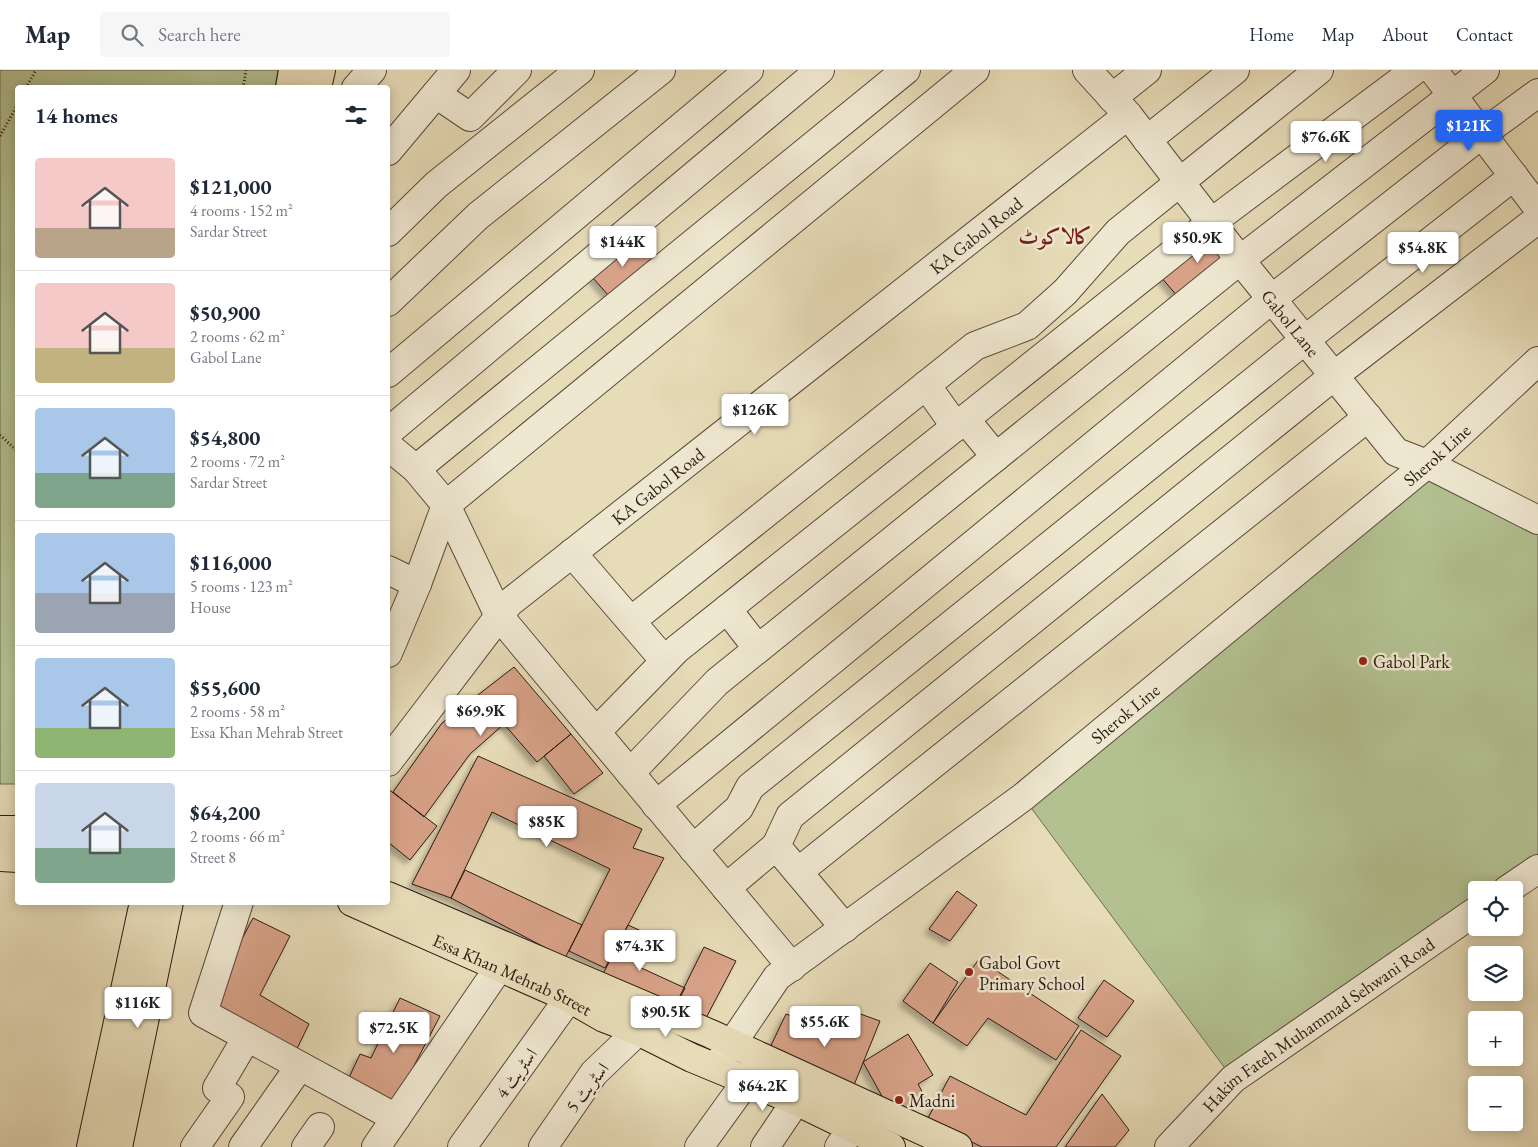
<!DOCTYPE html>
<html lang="en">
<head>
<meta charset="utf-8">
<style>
	:root { --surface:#fff; --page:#f6f6f7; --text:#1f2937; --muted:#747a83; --line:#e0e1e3; --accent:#2563eb }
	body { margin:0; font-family:"EB Garamond",Amiri,serif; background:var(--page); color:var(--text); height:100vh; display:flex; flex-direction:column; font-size:19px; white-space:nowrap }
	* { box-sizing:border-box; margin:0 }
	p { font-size:16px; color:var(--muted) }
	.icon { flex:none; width:28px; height:28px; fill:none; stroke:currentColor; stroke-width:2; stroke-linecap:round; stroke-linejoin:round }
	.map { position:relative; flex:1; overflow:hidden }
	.side { position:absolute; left:15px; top:15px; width:375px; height:820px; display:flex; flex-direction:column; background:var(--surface); border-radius:5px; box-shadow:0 2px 12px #0003 }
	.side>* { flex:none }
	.controls { position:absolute; left:1468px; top:811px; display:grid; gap:10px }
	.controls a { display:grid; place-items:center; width:55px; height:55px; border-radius:5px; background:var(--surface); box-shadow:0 2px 12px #0003; font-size:25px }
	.price { position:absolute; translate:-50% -42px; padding:0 11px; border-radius:5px; background:#fff; color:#222; font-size:16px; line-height:32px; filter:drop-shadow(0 1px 2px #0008) }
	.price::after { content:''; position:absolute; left:50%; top:30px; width:15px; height:11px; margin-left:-8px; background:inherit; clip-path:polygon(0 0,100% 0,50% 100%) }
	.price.current { background:var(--accent); color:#fff }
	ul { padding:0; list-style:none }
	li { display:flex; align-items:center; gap:15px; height:125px; padding:0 20px }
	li+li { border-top:1px solid var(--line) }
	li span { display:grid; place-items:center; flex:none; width:140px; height:100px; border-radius:5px; color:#555 }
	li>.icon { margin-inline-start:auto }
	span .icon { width:60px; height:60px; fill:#fffc; stroke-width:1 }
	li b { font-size:21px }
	h2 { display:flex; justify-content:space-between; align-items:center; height:60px; padding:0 20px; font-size:21px }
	header { display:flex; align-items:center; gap:30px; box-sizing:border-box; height:70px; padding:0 25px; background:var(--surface); border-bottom:1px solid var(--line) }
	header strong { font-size:24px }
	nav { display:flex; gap:28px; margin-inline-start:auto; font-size:18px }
	.search { width:350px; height:45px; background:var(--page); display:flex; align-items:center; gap:12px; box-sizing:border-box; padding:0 18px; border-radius:5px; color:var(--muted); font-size:19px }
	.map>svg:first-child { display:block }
	.green { fill:#b3c191; stroke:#6f6e52 }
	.building { fill:#d8a288; stroke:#2b1a12; filter:url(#shadow) }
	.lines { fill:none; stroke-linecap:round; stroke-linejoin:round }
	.minor-casing { stroke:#5a4a3c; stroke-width:30 }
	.major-casing { stroke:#2b1a12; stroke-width:30 }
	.path { stroke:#2b1a12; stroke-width:3; stroke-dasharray:1 2.5; stroke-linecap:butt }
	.minor { stroke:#efe8d1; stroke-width:28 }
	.major { stroke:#e7dcb8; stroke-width:28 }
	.poi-dot { fill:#8f2418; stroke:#efe8d1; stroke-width:2 }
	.labels { text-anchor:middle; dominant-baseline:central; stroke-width:5; stroke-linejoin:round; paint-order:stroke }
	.street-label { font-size:18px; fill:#2b1a12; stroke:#efe8d1 }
	.poi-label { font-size:18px; fill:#2b1a12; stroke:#efe8d1; text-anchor:start }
	.district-label { font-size:22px; font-weight:bold; fill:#7a1f14; stroke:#efe8d1 }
</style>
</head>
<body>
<header>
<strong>Map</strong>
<div class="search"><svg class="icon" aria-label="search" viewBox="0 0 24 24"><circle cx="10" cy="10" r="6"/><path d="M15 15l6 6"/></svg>Search here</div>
<nav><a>Home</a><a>Map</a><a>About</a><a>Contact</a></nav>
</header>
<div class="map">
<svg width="1538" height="1077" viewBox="0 0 1538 1077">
	<defs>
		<filter id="shadow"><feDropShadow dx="-4.5" dy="4.5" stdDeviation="2.5" flood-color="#0004"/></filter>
	</defs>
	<rect width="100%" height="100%" fill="#e7dcb8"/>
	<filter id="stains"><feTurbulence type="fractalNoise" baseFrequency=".004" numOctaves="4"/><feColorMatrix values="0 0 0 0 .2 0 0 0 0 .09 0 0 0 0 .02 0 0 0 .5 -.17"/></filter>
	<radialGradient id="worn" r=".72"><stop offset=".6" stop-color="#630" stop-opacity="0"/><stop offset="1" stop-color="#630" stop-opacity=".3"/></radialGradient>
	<path class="green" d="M0,0H278L275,17L18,18L17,714H0Z
		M1427,394L1538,455V799L1507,820H1476V841L1233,1009L1023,727Z"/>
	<path class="building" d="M1212,153L1240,190L1185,235L1154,199Z
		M629,160L662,199L617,235L584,198Z
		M514,597L571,664L537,692L504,654L470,684L424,747L393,722L442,653Z
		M571,664L603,703L574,724L544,686Z
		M478,686L642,759L633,778L664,788L605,898L569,881L610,799L492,742L451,828L412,814Z
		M388,719L437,756L410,790L388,772Z
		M465,800L582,855L565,888L451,828Z
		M957,821L977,835L950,871L929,859Z
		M253,848L290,866L260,925L309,954L291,991L203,943Z
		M628,855L650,865L637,896L685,918L672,943L602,906Z
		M704,877L736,891L706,948L676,934Z
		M979,889L1079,956L1056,990L988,948L967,976L933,953Z
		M930,893L958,912L933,953L903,931Z
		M1104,910L1134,931L1107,967L1078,948Z
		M400,928L440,946L392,1038L346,1014L360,984L371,988Z
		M852,941L880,951L852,1020L766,986L786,944L842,964Z
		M1081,960L1121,986L1056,1077H982L927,1050L950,1006L1026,1045Z
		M908,964L933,1005L918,1014L925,1027L893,1046L863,992Z
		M1102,1024L1129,1060L1115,1077H1065Z"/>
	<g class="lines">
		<g class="minor-casing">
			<g id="minor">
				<path id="s1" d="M1087,0L1128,45L1240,190L1396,382L1427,394L1538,450"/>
				<path d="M1433,0L1538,138"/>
				<path d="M356,18L372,0"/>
				<path d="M436,24L470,47L517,0"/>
				<path d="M1112,28L1147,0"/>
				<path d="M1147,70L1235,0"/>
				<path d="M388,81L456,0"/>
				<path d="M388,162L436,115L580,0"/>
				<path d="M388,232L478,146L661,0"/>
				<path d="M388,303L749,0"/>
				<path d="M926,315L956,357"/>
				<path d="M965,349L996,387"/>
				<path d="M388,362L820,0"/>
				<path d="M388,376L416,399L446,435L499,546L792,897"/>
				<path d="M416,399L906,0"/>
				<path d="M572,483L665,591"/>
				<path d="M388,500L417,514"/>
				<path d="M727,539L758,579"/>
				<path d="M631,551L975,276L1027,256L1065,222L1118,162L1319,0"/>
				<path d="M388,583L417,514L446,435L975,0"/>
				<path d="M596,662L677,579L1212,152L1415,0"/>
				<path id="s2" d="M388,692L509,533L1128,45"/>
				<path d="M630,703L717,612L1240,190L1485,0"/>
				<path d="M656,735L1273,228L1482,64L1538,23"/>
				<path d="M776,776L790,746L1335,305L1538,149"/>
				<path d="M693,779L739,738L750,717L1306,269L1514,106"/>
				<path d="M798,802L1368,347"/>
				<path d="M726,818L776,776L845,858"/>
				<path d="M1507,820L1538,799"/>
				<path d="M239,832L203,943L396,1048"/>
				<path id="s3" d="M717,996L777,907L1023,727L1427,394L1538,291"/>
				<path d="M195,1077L230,1027L217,1018L247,967"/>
				<path d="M243,1077L300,996"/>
				<path d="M306,1077L320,1057"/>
				<path d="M376,1077L498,899"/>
				<path d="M462,1077L569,928"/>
				<path d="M543,1077L594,1003L638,961"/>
				<path d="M699,1077L761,991"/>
				<path d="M765,1077L796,1031"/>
				<path d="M839,1077L852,1059"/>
				<path id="s4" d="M1169,1077L1233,1009L1476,841"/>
			</g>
		</g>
		<g class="major-casing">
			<g id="major">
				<path d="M290,18L293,0"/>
				<path d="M317,18L321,0"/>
				<path d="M0,760H18"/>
				<path d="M0,787L18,788"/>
				<path d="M388,826L711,964L958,1077"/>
				<path id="s5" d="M352,832L569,928L604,948L638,961L692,988L796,1031L891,1077"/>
				<path d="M91,1077L144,832"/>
				<path d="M118,1077L169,832"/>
			</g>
		</g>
		<path class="path" d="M26,18L36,0
			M243,18L246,0
			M0,66L18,34
			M0,365L18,382"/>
		<use href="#minor" class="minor"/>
		<use href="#major" class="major"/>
	</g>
	<g class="poi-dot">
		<circle cx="1363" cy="591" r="5"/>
		<circle cx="969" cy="902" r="5"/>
		<circle cx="899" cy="1030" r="5"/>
	</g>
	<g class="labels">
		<g class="street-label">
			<text stroke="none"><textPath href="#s2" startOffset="794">KA Gabol Road</textPath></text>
			<text stroke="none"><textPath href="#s1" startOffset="325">Gabol Lane</textPath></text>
			<text stroke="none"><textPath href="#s3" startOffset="949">Sherok Line</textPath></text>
			<text stroke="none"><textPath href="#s2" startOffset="389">KA Gabol Road</textPath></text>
			<text stroke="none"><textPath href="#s3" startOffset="544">Sherok Line</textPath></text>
			<text stroke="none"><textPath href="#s5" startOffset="176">Essa Khan Mehrab Street</textPath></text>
			<text stroke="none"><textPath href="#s4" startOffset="194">Hakim Fateh Muhammad Sehwani Road</textPath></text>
			<text transform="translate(516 1003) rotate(-54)">اسٹریٹ 4</text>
			<text transform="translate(587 1017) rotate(-52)">اسٹریٹ 5</text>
		</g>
		<g class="poi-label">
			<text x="1373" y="591">Gabol Park</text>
			<text x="979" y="892">Gabol Govt<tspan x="979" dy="21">Primary School</tspan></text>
			<text x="909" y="1030">Madni</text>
		</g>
		<g class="district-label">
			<text x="1055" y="166">کالاکوٹ</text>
		</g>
	</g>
	<rect width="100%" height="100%" filter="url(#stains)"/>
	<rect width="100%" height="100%" fill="url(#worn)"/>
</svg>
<div class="controls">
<a><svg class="icon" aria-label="locate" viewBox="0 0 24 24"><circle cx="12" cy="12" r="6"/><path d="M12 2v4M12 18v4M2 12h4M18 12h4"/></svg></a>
<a><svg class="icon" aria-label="layers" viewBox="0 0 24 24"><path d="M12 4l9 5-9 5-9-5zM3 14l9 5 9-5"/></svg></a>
<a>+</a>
<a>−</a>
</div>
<b class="price current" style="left:1469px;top:82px">$121K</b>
<b class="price" style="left:1326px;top:93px">$76.6K</b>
<b class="price" style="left:1198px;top:194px">$50.9K</b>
<b class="price" style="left:623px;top:198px">$144K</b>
<b class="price" style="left:1423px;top:204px">$54.8K</b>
<b class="price" style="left:755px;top:366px">$126K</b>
<b class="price" style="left:481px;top:667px">$69.9K</b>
<b class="price" style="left:547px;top:778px">$85K</b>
<b class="price" style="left:640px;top:902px">$74.3K</b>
<b class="price" style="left:138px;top:959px">$116K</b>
<b class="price" style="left:666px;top:968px">$90.5K</b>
<b class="price" style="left:825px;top:978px">$55.6K</b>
<b class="price" style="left:394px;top:984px">$72.5K</b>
<b class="price" style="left:763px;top:1042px">$64.2K</b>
<section class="side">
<h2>14 homes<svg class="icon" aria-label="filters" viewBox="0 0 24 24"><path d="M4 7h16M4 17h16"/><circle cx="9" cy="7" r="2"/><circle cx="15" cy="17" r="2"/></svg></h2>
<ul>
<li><span style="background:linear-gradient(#f6c9c9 70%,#b9a48a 0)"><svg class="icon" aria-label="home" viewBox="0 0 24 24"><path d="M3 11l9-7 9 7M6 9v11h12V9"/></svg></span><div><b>$121,000</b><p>4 rooms · 152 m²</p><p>Sardar Street</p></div></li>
<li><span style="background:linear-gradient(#f6c9c9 65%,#c2b280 0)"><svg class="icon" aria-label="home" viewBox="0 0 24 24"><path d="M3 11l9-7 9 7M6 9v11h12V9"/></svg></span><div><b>$50,900</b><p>2 rooms · 62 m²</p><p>Gabol Lane</p></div></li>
<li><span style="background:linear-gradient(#a9c7e8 65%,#7fa58c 0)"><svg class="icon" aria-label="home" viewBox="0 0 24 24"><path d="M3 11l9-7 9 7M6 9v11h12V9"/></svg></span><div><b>$54,800</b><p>2 rooms · 72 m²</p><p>Sardar Street</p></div></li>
<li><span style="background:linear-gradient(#a9c7e8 60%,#9aa5b1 0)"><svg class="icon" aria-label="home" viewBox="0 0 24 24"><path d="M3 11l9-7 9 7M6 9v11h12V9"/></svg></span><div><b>$116,000</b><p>5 rooms · 123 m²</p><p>House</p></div></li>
<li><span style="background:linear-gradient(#a9c7e8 70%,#8fb573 0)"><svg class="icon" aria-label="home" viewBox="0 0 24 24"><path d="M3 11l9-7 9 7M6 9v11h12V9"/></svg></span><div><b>$55,600</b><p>2 rooms · 58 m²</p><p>Essa Khan Mehrab Street</p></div></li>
<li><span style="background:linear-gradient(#c9d6e8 65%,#7fa58c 0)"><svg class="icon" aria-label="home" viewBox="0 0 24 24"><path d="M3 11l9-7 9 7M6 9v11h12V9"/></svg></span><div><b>$64,200</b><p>2 rooms · 66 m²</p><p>Street 8</p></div></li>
</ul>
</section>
</div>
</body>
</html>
